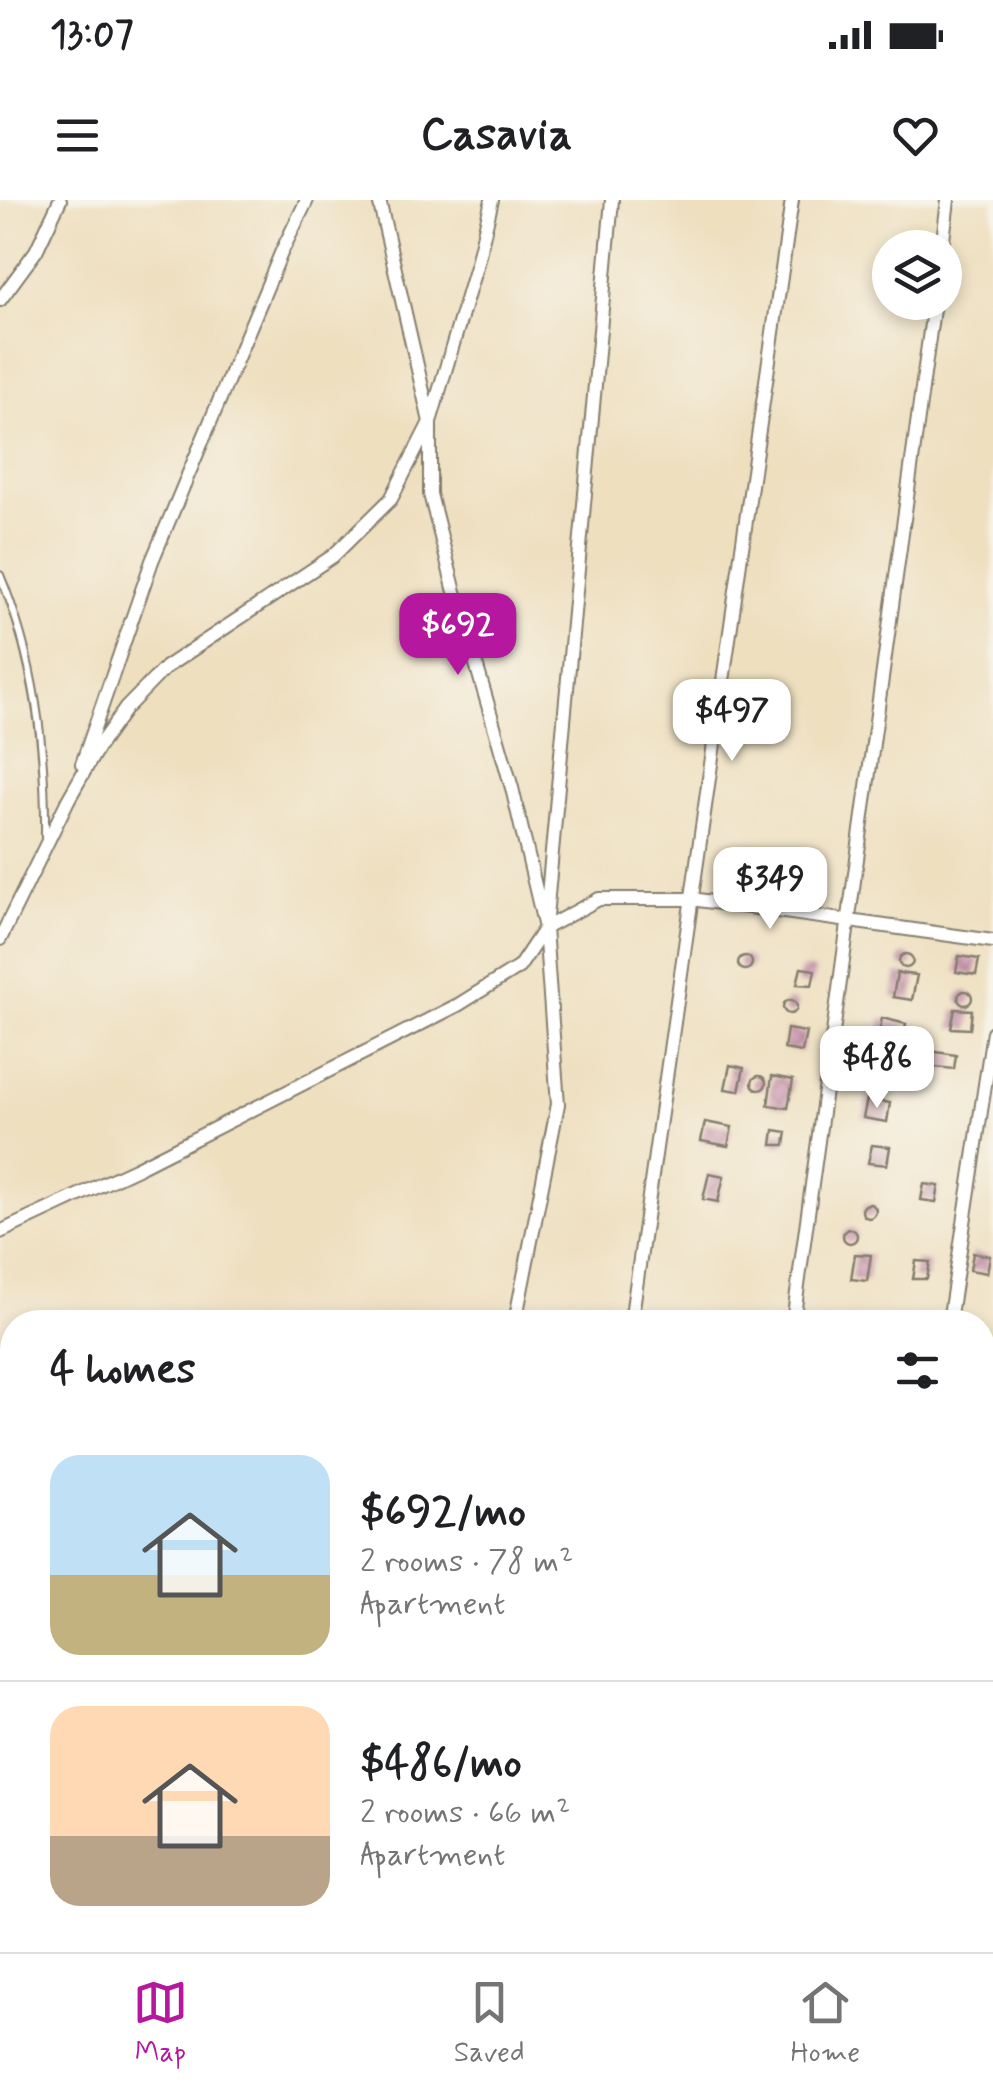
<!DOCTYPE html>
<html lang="en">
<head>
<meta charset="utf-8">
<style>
	:root { --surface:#fff; --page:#f2f2f2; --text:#202124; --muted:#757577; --line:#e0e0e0; --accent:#b5179e }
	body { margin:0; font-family:Mynerve,sans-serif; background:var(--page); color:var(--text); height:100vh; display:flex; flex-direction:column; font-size:38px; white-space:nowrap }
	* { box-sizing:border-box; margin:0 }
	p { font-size:32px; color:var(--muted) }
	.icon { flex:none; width:55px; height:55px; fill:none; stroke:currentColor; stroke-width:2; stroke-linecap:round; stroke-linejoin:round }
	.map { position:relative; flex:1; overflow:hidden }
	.panel { position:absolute; left:0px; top:1110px; width:995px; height:642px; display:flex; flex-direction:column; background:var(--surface); border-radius:40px 40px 0 0; box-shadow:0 5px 15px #0003 }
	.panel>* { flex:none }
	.controls { position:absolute; left:872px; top:30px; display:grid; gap:20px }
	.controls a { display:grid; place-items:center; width:90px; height:90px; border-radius:50%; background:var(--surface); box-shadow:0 5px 15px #0003; font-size:50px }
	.price { position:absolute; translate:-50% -85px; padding:0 22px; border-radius:20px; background:#fff; color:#222; font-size:32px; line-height:65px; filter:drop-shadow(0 2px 5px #0008) }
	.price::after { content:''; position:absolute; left:50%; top:60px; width:30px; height:22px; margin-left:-15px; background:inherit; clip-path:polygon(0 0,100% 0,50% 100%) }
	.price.current { background:var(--accent); color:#fff }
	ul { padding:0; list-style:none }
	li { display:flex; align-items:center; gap:30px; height:250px; padding:0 50px }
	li+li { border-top:2px solid var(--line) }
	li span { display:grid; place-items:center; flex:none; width:280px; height:200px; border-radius:30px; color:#555 }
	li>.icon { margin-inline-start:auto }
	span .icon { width:120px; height:120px; fill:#fffc; stroke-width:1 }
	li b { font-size:42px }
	h2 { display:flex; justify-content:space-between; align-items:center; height:120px; padding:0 50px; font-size:42px }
	.status { display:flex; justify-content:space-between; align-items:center; height:70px; padding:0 50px; background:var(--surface); direction:ltr }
	.status svg { height:28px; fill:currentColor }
	header { display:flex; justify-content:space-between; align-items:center; height:130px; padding:0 50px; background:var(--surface); font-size:45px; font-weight:800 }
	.tabs { display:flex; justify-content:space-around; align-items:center; height:140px; border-top:2px solid var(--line); background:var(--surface); font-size:28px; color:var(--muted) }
	.tabs a { display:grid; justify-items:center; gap:5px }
	.tabs .current { color:var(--accent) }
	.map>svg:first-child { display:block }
	.building { fill:url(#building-cross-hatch) }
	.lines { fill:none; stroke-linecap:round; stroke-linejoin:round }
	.service-casing { stroke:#857e6e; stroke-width:10 }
	.minor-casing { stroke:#857e6e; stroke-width:16 }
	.service { stroke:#fff; stroke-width:6 }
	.minor { stroke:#fff; stroke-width:12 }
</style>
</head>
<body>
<div class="status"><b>13:07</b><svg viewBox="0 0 49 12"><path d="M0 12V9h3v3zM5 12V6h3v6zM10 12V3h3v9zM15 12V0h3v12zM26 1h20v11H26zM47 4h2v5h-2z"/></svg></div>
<header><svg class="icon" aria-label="menu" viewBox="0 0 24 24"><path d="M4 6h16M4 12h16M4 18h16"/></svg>Casavia<svg class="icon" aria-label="heart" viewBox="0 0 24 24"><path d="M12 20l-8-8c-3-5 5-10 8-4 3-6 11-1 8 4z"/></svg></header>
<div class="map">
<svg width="993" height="1752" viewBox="0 0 993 1752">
	<defs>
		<pattern id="building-cross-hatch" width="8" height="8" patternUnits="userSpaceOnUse" patternTransform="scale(2.5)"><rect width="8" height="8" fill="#ce98b1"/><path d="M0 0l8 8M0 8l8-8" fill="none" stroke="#a67b8f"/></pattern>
	</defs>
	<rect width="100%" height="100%" fill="#f7f3e8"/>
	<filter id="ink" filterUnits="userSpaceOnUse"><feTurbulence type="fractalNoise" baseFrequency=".01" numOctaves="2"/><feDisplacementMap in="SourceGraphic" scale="20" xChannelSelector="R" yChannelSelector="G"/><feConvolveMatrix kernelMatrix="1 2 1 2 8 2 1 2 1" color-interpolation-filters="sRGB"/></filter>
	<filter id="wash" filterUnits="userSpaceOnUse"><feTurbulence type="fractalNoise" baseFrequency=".0048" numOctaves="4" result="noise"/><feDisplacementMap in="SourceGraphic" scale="40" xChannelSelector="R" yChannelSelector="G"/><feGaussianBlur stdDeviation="2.25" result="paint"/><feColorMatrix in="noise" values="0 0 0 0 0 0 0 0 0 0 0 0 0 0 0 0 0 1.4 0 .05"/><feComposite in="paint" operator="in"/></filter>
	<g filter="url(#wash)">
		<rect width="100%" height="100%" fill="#eedfbf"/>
		<g id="blocks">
			<path class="building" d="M899 761a7 7 0 1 1 14 0a7 7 0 1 1-14 0Z
				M738 763a7 7 0 1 1 14 0a7 7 0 1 1-14 0Z
				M959,756L979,759L976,775L956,772Z
				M801,768L815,770L812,785L797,784Z
				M897,773L917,775L912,800L893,797Z
				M958 798a7 7 0 1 1 14 0a7 7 0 1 1-14 0Z
				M783 807a7 7 0 1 1 14 0a7 7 0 1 1-14 0Z
				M955,809L972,810L970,829L951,828Z
				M882,818L906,824L902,843L878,839Z
				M787,829L806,832L802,852L784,849Z
				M923,850L956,855L954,869L935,867L934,871L920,869Z
				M730,865L744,868L739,891L725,889Z
				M752 883a7 7 0 1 1 14 0a7 7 0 1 1-14 0Z
				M772,876L793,880L788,908L768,905Z
				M867,899L890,903L887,922L863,918Z
				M705,922L732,927L728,946L701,941Z
				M774,930L787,932L785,945H772Z
				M872,945L890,947L887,965L868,963Z
				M709,973L724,976L718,1002L703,999Z
				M924,984L939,986L936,1002L921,1000Z
				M862 1011a7 7 0 1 1 14 0a7 7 0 1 1-14 0Z
				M843 1036a7 7 0 1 1 14 0a7 7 0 1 1-14 0Z
				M973,1053L990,1056L987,1073L970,1070Z
				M855,1054L871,1055L867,1081L851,1079Z
				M916,1061L930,1062L927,1079H913Z
				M982,1341L992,1342L988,1397L982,1396Z"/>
		</g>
	</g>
	<g filter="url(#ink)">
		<use href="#blocks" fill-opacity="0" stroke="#857e6e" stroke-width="2.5"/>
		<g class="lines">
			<g class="service-casing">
				<path id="service" d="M0,375C35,459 46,547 45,638"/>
			</g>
			<g class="minor-casing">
				<path id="minor" d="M379,0L430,222V294L454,388L512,588L545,728L558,904L515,1122
					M942,48L948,0
					M0,100L36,51L60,0
					M82,564L152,361L282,51L307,0
					M545,728L599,699H691L993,741
					M0,739L68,600L98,547L126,508L166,467L333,356L391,299L430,222L477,63L492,0
					M0,1032L137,968L458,805L519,767L545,728L612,0
					M631,1122L792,0
					M793,1122L934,102
					M949,1122L993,832
					M0,1643L12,1633
					M982,1653L993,1655
					M106,1752L125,1740
					M245,1752L251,1740
					M532,1752L535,1740
					M706,1752L708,1740
					M855,1752L856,1740"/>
			</g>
			<use href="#service" class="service"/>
			<use href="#minor" class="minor"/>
		</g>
	</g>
</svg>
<div class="controls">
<a><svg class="icon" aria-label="layers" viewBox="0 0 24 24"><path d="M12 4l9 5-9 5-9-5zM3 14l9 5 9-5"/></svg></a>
</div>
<b class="price current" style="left:458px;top:478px">$692</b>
<b class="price" style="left:732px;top:564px">$497</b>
<b class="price" style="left:770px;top:732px">$349</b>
<b class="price" style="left:877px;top:911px">$486</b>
<section class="panel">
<h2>4 homes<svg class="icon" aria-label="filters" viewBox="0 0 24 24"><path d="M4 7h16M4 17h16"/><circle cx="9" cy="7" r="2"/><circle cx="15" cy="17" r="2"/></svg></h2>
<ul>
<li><span style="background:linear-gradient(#bfe0f5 60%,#c2b280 0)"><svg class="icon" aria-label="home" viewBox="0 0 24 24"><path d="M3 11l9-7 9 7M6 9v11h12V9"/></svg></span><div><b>$692/mo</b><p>2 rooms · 78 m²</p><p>Apartment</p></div></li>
<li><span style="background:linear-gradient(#ffd9b3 65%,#b9a48a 0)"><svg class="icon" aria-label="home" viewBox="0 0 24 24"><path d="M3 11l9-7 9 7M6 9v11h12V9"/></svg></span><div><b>$486/mo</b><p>2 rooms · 66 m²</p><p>Apartment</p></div></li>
</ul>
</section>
</div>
<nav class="tabs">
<a class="current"><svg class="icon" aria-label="map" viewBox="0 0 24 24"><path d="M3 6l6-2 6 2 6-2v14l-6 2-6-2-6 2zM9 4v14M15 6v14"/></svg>Map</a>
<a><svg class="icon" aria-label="saved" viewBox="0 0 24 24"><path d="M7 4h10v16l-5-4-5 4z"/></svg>Saved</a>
<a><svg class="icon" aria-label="home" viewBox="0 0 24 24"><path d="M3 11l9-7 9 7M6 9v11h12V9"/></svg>Home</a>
</nav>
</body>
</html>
